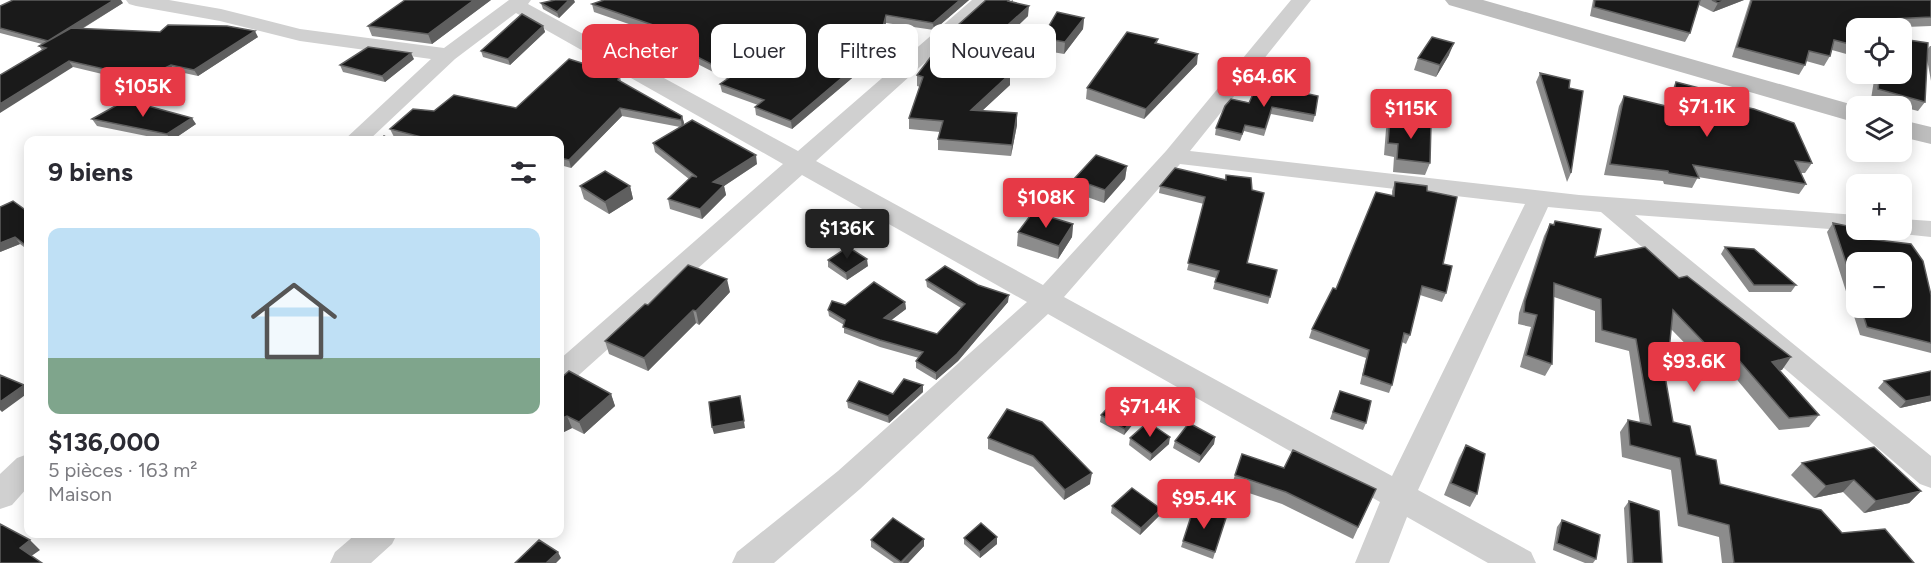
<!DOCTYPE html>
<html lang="fr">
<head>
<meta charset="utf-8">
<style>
	:root { --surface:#fff; --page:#f7f7f7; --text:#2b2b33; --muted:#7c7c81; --accent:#e63946 }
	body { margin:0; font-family:Figtree,sans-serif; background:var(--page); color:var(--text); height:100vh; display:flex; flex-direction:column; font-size:22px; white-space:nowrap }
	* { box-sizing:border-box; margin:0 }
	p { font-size:20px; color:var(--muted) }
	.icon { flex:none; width:33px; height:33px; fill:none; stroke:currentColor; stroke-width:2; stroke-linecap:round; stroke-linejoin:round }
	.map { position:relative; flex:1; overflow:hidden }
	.panel { position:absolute; left:24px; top:136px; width:540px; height:402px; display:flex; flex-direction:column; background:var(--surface); border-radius:12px; box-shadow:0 3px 15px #0003 }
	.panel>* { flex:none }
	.top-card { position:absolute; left:582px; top:24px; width:570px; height:54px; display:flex; gap:12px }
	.tools { position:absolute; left:1846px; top:18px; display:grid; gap:12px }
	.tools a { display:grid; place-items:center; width:66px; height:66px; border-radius:12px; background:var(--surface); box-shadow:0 3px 15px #0003; font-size:30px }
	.price { position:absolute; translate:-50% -51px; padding:0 14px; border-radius:6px; background:var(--accent); color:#fff; font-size:20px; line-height:39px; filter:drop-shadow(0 2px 3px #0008) }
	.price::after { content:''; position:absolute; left:50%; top:36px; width:18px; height:14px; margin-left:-9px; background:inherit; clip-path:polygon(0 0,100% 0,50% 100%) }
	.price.on { background:#222; color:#fff }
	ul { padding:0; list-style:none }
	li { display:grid; align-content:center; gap:12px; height:318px; padding:0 24px }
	li span { display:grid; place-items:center; height:186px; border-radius:12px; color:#555 }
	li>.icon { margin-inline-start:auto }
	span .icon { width:108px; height:108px; fill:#fffc; stroke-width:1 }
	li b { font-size:26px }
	h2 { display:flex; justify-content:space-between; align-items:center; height:72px; padding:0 24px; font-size:26px }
	.tag { padding:0 21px; border-radius:12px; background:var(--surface); box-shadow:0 3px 15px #0003; font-size:21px; line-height:54px }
	.tag.on { background:var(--accent); color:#fff }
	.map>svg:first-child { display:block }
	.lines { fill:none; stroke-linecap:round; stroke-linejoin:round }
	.street { fill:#d0d0d0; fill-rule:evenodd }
	.secondary { fill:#bdbdbd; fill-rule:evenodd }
	.wall { fill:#8c8c8c; fill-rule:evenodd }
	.shaded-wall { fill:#5f5f5f }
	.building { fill:#1a1a1a; stroke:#5f5f5f; stroke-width:1.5 }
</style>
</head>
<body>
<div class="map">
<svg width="1931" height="563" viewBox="0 0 1931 563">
	<rect width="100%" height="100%" fill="#fff"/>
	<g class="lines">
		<path class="street" d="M126,0H169L221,9L300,29L444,48L509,0H531L528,4L798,151L972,0H994L816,161L1043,285L1166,151L1291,0H1311L1190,151L1579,195L1857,215V230H1863L1857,231L1635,215L1931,456V488L1920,484L1601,212L1548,207L1418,490L1531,552L1536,563H1488L1407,517L1389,563H1355L1380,502L1048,314L860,489L774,563H732L737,552L838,471L1027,302L802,175L570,383L560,386V359L783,164L516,13L455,59L368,141H343L431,59L300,41L220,21L136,6L129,4ZM1180,164L1525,204L1392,476L1064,297Z
			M1902,219L1931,221V237L1893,233L1891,230H1902Z
			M28,454V487L12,505L0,509V474L17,458Z
			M356,534H397L392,544L371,563H330L335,552Z"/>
		<path class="secondary" d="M1445,0H1483L1857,106V123L1449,5Z
			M1902,120L1931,127V144L1902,137Z"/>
	</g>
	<path class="wall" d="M491,0L432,44L372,36L368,26Z
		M604,0H969L934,30L886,23L883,35L891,45L792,129L756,115L755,107L758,105L722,92L720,84L727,79L674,52L647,44L645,36L652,32L594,12L592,4Z
		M1013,0V2L1028,16L1000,43L958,35V25Z
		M1593,0H1744L1713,12L1699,5L1690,33L1685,42L1590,16Z
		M1750,0H1931V26L1881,28H1857V57L1832,50L1830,56L1824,66L1806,61L1805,65L1799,75L1732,57Z
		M575,2L559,18L543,9L541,3Z
		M123,3L82,29L258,37L198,76L175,71L148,85L73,67L42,50L39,46L42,44L0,33V6Z
		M1084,18L1083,29L1064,54L1041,50L1042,38Z
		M543,26L545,32L510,65L483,57L481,51Z
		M1158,39L1157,43L1197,64L1144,119L1086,99L1087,88Z
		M1930,46H1931V81L1927,59L1925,102L1918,111L1871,99L1875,74H1902L1927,50Z
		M1449,55L1436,77L1414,70L1418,58Z
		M414,59L385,82L343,72L340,65Z
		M1540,73L1569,88L1571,173L1567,182L1536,82Z
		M620,75L621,82L682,116L684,123L683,126L757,164L724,186L726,195L702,219L670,209L668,199L689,179L655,152L653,143L680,127L622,116L571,168L560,165V141H411L394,137L390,129L434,111L516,108Z
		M917,75L1010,85L982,111L1017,113V125L1011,156L938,150V139L940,132L909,129V118L920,87L917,86Z
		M1676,82L1710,100L1812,163L1805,173H1801L1806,184L1799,194L1698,177L1692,188L1664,184L1663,181L1604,175L1619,106L1624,96L1667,107L1671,92Z
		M1231,99L1315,115L1313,122L1271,114L1264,136L1244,131L1240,141L1215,135L1216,128Z
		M1390,117L1430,163L1425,175L1393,172L1394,157L1384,155L1386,129Z
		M92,119L196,124L171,141L97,126Z
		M1127,166L1125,179L1104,203L1073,192L1074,179Z
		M1226,175L1247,263L1277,270L1268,304L1213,289L1216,278L1187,270L1204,204L1159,193L1160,186L1225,179Z
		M1395,182L1427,191L1443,264L1446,293L1442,302L1420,295L1410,335L1406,344L1402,342L1392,385L1389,393L1360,384L1366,358L1309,338L1312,329L1392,196V191Z
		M580,186H630L633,199L609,214L584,199Z
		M28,212V250L20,244L0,252Z
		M1555,221L1595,257L1782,370H1780L1819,415L1809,427L1779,430L1723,363L1707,366L1671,329L1666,382L1673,422L1696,455L1720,484L1914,563H1722L1719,537L1678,526L1671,470L1622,457L1620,432L1628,420L1640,423L1629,351L1595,342V311L1554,297L1552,364L1545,376L1520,367L1531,327L1518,324L1519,313L1544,236L1550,224L1553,225Z
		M1833,223L1869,239L1931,295V353L1860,335L1827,232ZM1857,262L1902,308H1857Z
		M1073,224L1072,237L1058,259L1017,246L1018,232Z
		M1725,247L1796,285L1791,292H1749L1721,254Z
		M828,260L868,266L847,280L828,267Z
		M926,280L978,285L1008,302L958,361L936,380L916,368V361L919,358L880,347L844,333V325L829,316L828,310L845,305L905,302L906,309L891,320L937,334L961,308L927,287Z
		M730,292L699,325L696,323L648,371L609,354L605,341Z
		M1931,371V401L1900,408L1878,388L1884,381Z
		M560,379L611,394L615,406L584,434L572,428L560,434Z
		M1340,391L1366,423L1363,430L1330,419Z
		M923,392L889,423L848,408L847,401Z
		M1101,415L1138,418L1124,435L1100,422Z
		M1042,422L1090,484L1064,500L1033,467L988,449V438Z
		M1215,437L1214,444L1199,463L1173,448L1175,441Z
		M1130,438L1169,444L1150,461L1129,445Z
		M1466,445L1477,494L1470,507L1444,495L1459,458Z
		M1802,463L1921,491L1909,503L1864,513L1843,492L1814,498L1791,475Z
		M1284,468L1376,489L1353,539L1282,504L1231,487L1235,475Z
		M1629,501L1662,563H1627L1624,508Z
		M1112,506L1159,516L1140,535L1111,513Z
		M1226,518L1213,559L1181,547L1183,541Z
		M1562,520L1596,559L1593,563H1585L1553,550L1557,527Z
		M997,537V544L980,558L964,544V538Z
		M871,540L924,546L908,563H894L871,547Z"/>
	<path class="shaded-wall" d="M114,0H121L123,3L52,47L48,41Z
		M474,0H491L432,44L428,34Z
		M569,0H574L575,2L559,18L557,12Z
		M960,0H969L934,30L933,23Z
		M1726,0H1744L1713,12L1718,3Z
		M1029,6L1028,16L1000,43V32Z
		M886,15V23L881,42V34Z
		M1084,18L1083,29L1064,54L1065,42Z
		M543,26L545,32L510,65L508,59Z
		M255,31L258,37L198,76L194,70Z
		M890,37L891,45L792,129L791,121Z
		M1454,43L1449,55L1436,77L1440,65Z
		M411,53L414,59L385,82L382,76Z
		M1198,54L1197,64L1144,119L1146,109Z
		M69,61L73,67L0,113V104Z
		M171,65L175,71L148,85L144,78Z
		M1010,74V85L971,121V110Z
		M620,108L622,116L571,168L569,160Z
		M1017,113V125L1011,156L1012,145Z
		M682,116L684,123L682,128L681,120Z
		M192,118L196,124L171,141L167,134Z
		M756,155L757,164L724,186L726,195L702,219L700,209L713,182Z
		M1127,166L1125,179L1104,203L1105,190Z
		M630,186L633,199L609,214L605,202Z
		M1073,224L1072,237L1058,259L1059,246Z
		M15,237L20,244L0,252V243Z
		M867,259L868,266L847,280L846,273Z
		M727,279L730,292L699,325L696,311Z
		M1009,295L1008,302L958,361L936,380V373Z
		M905,302L906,309L885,325L884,318Z
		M693,310L696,323L648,371L644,358Z
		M1791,357L1782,370L1763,374L1772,362Z
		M24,385L28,390V393L2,412L0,410V402Z
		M923,385V392L889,423L888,416Z
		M611,394L615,406L584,434L579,422Z
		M740,396L745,428L714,434L712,427Z
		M1931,396V401L1900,408L1906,401Z
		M1139,412L1138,418L1124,435L1125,429Z
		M567,416L572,428L560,434V419Z
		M1170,437L1169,444L1150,461L1152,454Z
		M1215,437L1214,444L1199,463L1201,456Z
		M1092,473L1090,484L1064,500L1065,490Z
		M1854,480L1843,492L1814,498L1826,486Z
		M1921,491L1909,503L1864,513L1876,501Z
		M1161,509L1159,516L1140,535L1141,528Z
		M997,537V544L980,558V552Z
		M924,539V546L908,563H902Z
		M30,540L40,550L30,557L20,548Z
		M558,552L561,558L556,563H546Z"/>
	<path class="building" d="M13,0H114L48,41L0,28V6Z
		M405,0H474L428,34L368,26Z
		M555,0H569L557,12L541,3Z
		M604,0H960L933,23L886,15L881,34L890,37L791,121L755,107L764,100L720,84L733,75L672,44L645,36L659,27L592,4Z
		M986,0H1009L1008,1L1029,6L1000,32L958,25Z
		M1595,0H1700L1690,33L1594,7Z
		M1712,0H1726L1718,3Z
		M1752,0H1931V17L1871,20L1870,28H1857V46L1834,40L1830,56L1809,51L1805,65L1737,47Z
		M1057,12L1084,18L1065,42L1042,38Z
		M522,14L543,26L508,59L481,51Z
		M168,25L227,26L255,31L194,70L171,65L144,78L69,61L0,104V75L46,48L39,46L71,28L160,32Z
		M1127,32L1158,39L1155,43L1198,54L1146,109L1087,88Z
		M1432,37L1454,43L1440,65L1418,58Z
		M1902,39L1928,43L1925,102L1878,89L1880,74H1902Z
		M368,47L411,53L382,76L340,65Z
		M936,50L1010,74L971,110L1017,113L1012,145L938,139L943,121L909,118L923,77L917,75Z
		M569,59L620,75L618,80L682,116L681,120L620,108L569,160L560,158V141H437L390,129L413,109L434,111L454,95L516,108Z
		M1540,73L1570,80L1569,88L1583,91L1571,173Z
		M1676,82L1711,91L1710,100L1754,109L1794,123L1812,163L1795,161L1806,184L1693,165L1699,178L1669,173L1668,171L1610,164L1624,96L1670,107Z
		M1258,83L1318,96L1315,115L1272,107L1265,129L1245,125L1242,134L1216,128L1225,106L1231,99L1249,103Z
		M126,100L192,118L167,134L92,119Z
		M1390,117L1431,124L1430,163L1397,159L1398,144L1388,143Z
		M692,120L756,155L713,182L724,185L700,209L668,199L692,176L697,177L653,143Z
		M384,136L393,141H379Z
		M1096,155L1127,166L1105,190L1074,179Z
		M1175,168L1226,180V175L1251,178L1252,190L1264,193L1247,263L1277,270L1270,297L1215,282L1219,271L1188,263L1205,197L1160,186Z
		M605,171L630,186L605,202L580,186Z
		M1395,182L1427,186V191L1457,197L1443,264L1452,266L1446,293L1422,286L1410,335L1404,333L1392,385L1363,375L1369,350L1312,329L1333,288L1336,289L1376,192L1394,196Z
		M13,201L28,212V247L15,237L0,243V207Z
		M1033,212L1073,224L1059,246L1018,232Z
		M1555,221L1601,229L1595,257L1645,247L1679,278L1687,276L1791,357L1772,362L1819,415L1789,418L1731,351L1715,354L1673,310L1666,382L1673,422L1690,426L1696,455L1716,460L1720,484L1821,510L1842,533L1885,529L1914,563H1734L1729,525L1688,514L1680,458L1630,445L1628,420L1651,425L1636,339L1602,330L1601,299L1554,283L1552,364L1526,355L1537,315L1524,312L1525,301L1550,224L1554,225Z
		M1833,223L1857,228V230H1867L1869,239L1911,244L1923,261L1931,295V343L1867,327L1861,308H1902V262H1857V296Z
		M848,247L867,259L846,273L828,260Z
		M1725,247L1754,249L1796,285H1754Z
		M688,265L727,279L696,311L693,310L644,358L605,341L645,304L648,305Z
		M945,266L978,285L1009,295L957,354L936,373L916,361L923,352L880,340L843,327L845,320L828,310L832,301L845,305L874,282L905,302L884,318L937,334L965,304L926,280Z
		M569,371L611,394L579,422L567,416L560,419V379Z
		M1931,371V396L1906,401L1884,381Z
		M0,375L24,385L0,402Z
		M904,379L923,385L888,416L847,401L859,381L893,394Z
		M1340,391L1371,401L1366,423L1333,412Z
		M740,396L744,421L712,427L709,402Z
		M1116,399L1139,412L1125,429L1101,415Z
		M1007,409L1042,422L1092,473L1065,490L1033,456L988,438Z
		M1148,422L1170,437L1152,454L1130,438Z
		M1189,423L1215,437L1201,456L1175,441Z
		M1466,445L1485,454L1477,494L1451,483Z
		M1874,447L1921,491L1876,501L1854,480L1826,486L1802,463Z
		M1293,450L1376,489L1358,527L1286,492L1235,475L1242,454L1284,468Z
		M1132,488L1161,509L1141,528L1112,506Z
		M1629,501L1659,511L1662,563H1633Z
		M1194,507L1226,518L1215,552L1183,541Z
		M893,518L924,539L901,562L871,540Z
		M1562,520L1600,535L1596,559L1557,543Z
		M981,523L997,537L980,552L964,538Z
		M0,524L30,540L20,548L42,563H0Z
		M539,540L558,552L546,563H515Z"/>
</svg>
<div class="tools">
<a><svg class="icon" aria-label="locate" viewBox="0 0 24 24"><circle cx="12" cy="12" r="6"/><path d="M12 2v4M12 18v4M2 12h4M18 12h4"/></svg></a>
<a><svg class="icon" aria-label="layers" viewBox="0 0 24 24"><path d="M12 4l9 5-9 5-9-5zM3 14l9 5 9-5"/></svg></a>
<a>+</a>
<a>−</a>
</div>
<b class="price" style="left:1264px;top:108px">$64.6K</b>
<b class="price" style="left:143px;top:118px">$105K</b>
<b class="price" style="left:1707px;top:138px">$71.1K</b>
<b class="price" style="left:1411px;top:140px">$115K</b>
<b class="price" style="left:1046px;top:229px">$108K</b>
<b class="price on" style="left:847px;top:260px">$136K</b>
<b class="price" style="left:1694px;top:393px">$93.6K</b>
<b class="price" style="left:1150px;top:438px">$71.4K</b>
<b class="price" style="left:1204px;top:530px">$95.4K</b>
<div class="top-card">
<a class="tag on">Acheter</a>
<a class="tag">Louer</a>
<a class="tag">Filtres</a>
<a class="tag">Nouveau</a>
</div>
<section class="panel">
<h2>9 biens<svg class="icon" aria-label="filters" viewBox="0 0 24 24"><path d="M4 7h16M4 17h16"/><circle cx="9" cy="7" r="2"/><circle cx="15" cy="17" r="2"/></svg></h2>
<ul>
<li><span style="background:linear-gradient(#bfe0f5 70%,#7fa58c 0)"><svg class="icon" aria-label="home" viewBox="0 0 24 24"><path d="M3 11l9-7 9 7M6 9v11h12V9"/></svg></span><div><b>$136,000</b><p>5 pièces · 163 m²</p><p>Maison</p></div></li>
</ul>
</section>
</div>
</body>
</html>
